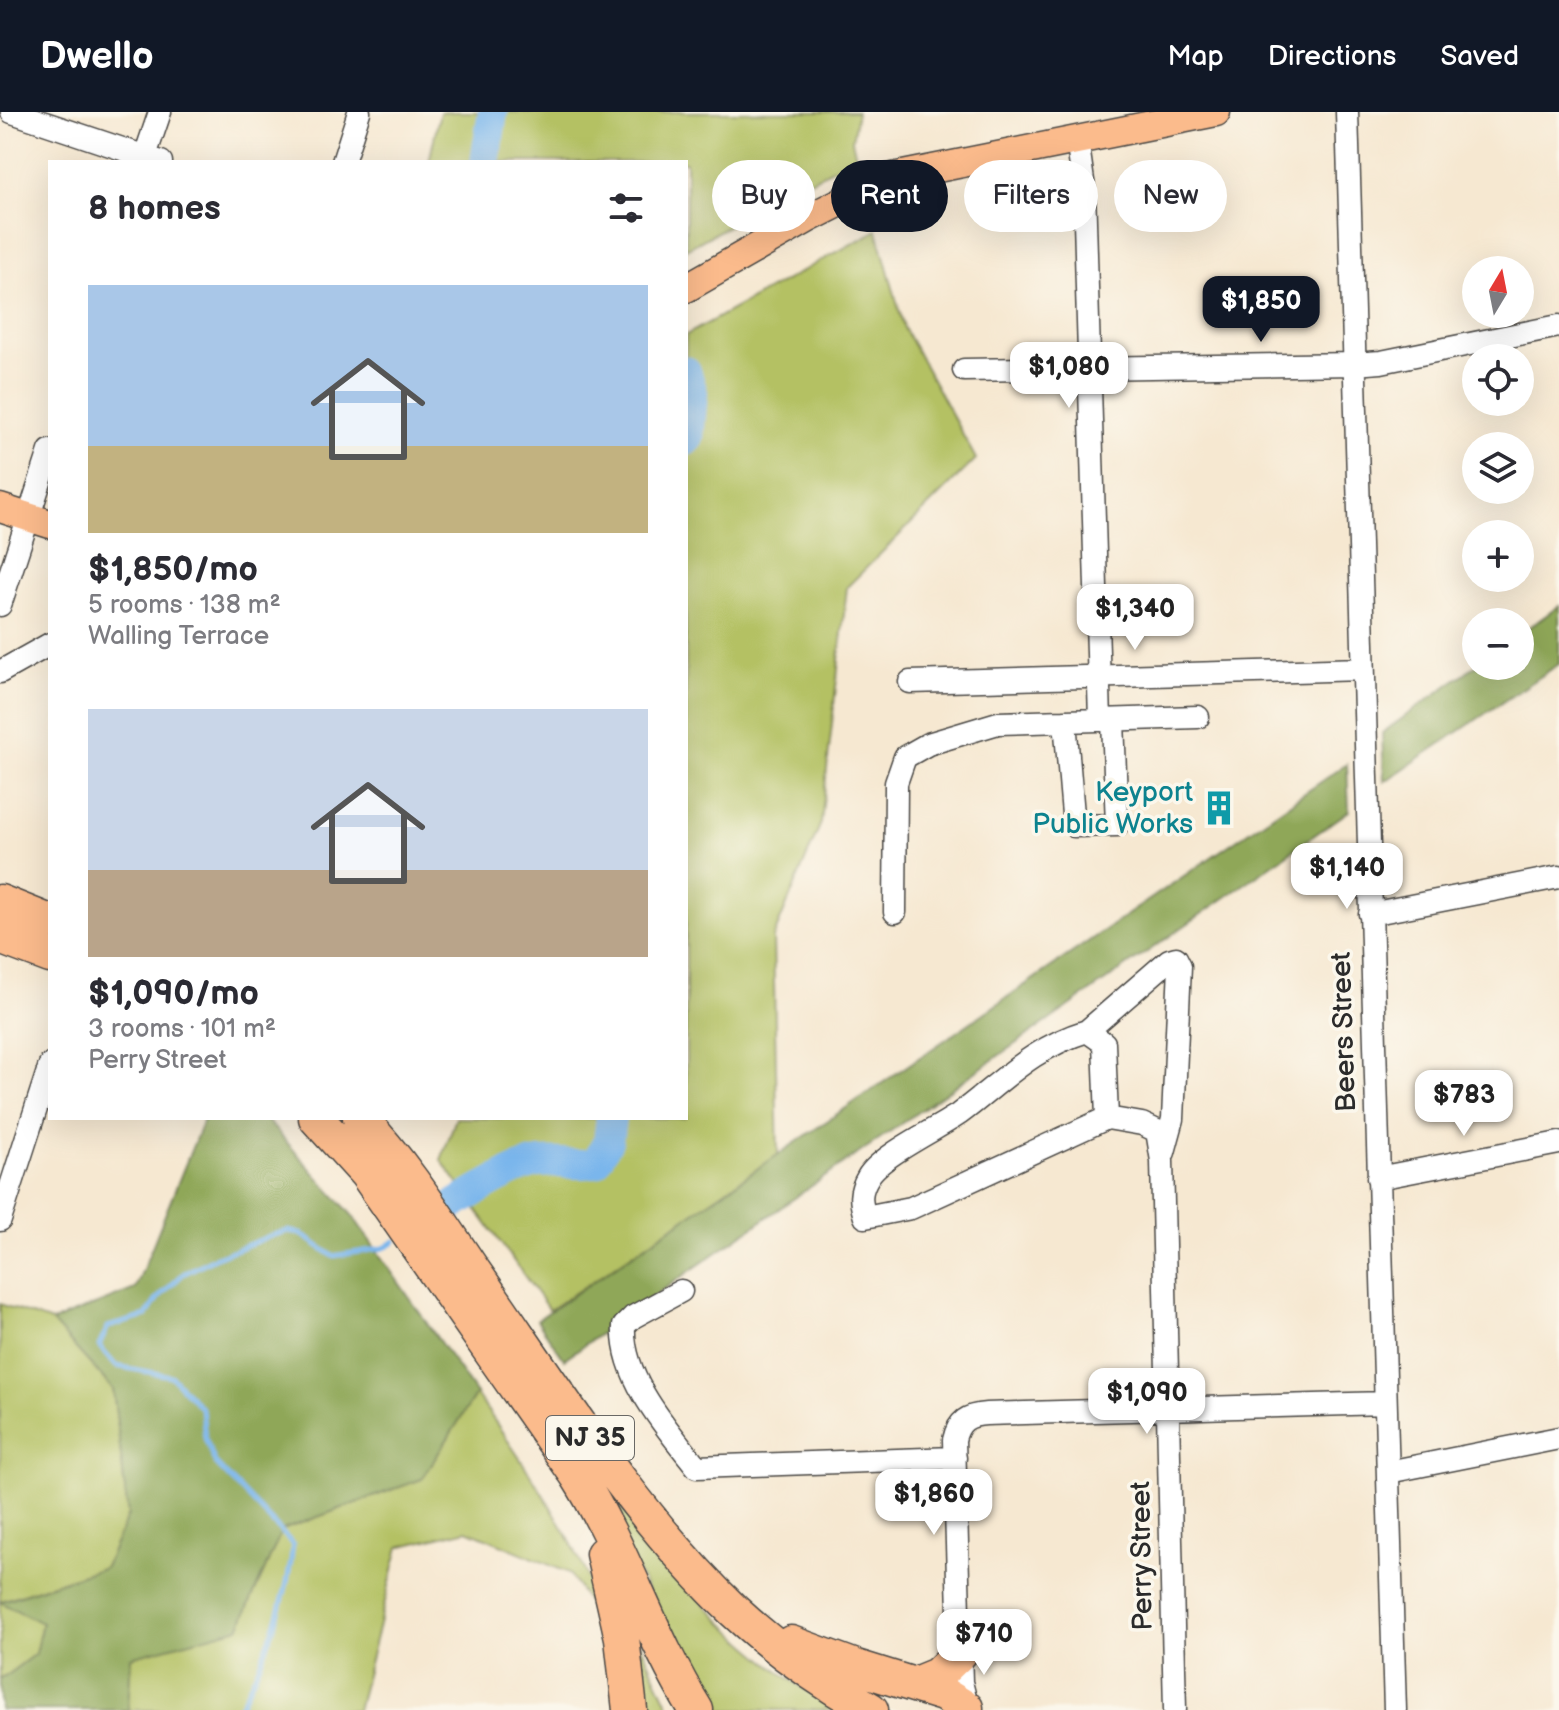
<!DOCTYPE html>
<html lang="en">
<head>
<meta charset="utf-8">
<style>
	:root { --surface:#fff; --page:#f7f7f7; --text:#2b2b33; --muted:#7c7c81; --accent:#111827 }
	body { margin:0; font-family:"Balsamiq Sans",sans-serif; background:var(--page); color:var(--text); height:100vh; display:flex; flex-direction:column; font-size:30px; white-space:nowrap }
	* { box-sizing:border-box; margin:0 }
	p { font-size:26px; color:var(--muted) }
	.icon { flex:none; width:44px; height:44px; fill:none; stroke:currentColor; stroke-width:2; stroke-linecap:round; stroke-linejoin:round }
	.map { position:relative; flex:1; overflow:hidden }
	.drawer { position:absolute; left:48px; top:48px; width:640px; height:960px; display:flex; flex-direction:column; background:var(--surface); border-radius:0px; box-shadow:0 8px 32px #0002 }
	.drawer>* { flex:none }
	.banner { position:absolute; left:712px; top:48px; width:726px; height:72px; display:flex; gap:16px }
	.needle { width:52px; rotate:10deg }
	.controls { position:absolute; left:1462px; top:144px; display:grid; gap:16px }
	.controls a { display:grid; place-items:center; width:72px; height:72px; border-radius:50%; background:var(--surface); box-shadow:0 8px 32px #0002; font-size:40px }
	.price { position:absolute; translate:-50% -68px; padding:0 18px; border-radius:16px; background:#fff; color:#222; font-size:26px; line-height:52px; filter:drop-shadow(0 2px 4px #0008) }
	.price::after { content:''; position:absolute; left:50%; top:48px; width:24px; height:18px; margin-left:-12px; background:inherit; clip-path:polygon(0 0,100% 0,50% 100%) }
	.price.selected { background:var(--accent); color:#fff }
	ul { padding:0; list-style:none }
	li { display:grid; align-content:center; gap:16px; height:424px; padding:0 40px }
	li span { display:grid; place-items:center; height:248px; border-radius:0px; color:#555 }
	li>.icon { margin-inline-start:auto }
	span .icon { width:144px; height:144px; fill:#fffc; stroke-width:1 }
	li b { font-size:34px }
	h2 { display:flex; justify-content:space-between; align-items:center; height:96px; padding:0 40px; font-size:34px }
	.pill { padding:0 28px; border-radius:36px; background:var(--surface); box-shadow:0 8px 32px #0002; font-size:28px; line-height:72px }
	.pill.selected { background:var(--accent); color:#fff }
	header { display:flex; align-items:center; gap:48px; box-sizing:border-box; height:112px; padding:0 40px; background:var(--accent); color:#fff }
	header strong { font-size:38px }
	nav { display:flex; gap:44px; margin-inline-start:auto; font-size:28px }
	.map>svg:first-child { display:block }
	.green { fill:#b4c163; stroke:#707647; stroke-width:2 }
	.forest { fill:#8fa759; stroke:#5d6942; stroke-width:2 }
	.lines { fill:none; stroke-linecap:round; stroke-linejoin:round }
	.stream { stroke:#7ab6ec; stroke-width:5 }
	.river { stroke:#7ab6ec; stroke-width:30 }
	.minor-casing { stroke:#494744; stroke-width:25 }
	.major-casing { stroke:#494744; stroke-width:31 }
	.highway-casing { stroke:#494744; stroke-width:37 }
	.minor { stroke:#fff; stroke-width:22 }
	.major { stroke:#fbbb8c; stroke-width:28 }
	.highway { stroke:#fbbb8c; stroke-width:34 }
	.labels { text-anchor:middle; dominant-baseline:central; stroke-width:7; stroke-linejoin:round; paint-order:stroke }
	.shield { fill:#fbf7ec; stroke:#696865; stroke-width:2 }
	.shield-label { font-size:26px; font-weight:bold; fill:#2b2b2b }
	.culture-label { font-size:28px; fill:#0d838f; stroke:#fbf7ec; text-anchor:end }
	.street-label { font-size:28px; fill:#2b2b2b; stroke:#fbf7ec }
</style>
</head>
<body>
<header>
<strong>Dwello</strong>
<nav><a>Map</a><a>Directions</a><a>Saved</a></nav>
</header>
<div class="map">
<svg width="1559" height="1598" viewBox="0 0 1559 1598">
	<rect width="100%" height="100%" fill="#fbf7ec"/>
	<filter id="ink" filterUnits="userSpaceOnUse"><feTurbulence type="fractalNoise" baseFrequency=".0125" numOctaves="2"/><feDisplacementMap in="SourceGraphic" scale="16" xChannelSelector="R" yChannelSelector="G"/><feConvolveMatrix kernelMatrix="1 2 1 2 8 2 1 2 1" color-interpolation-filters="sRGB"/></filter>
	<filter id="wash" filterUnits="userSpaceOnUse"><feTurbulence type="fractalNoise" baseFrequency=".006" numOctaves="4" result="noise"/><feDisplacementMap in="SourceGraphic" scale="32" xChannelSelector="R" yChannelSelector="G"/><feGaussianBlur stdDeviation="1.8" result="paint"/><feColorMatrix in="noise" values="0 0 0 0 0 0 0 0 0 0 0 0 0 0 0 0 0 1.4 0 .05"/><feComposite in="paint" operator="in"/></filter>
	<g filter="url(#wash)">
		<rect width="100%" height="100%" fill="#f6e8d1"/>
		<path class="green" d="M440,0H857L852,29L856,44L686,137V50H429Z
			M877,118L904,216L976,347L847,475L821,711L773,826L778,1046L549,1198L441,1048L456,1006H686V223Z
			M0,1192L52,1210L113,1277L128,1403L105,1455L1,1489L42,1511L35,1542L0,1568Z
			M476,1282C527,1356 586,1438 609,1525L569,1461L467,1418L399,1435L357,1598H128L131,1544L239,1516L282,1418L422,1367Z
			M575,1337C652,1433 728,1539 840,1598H709Z
			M639,1529L671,1598H644Z"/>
		<path class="forest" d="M1559,494V552L1384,670L1382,621L1476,553L1520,554V522Z
			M1347,652L1349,699L564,1247L537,1208Z
			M204,1006H265L352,1103L476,1282L422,1367L282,1418L239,1516L131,1545L128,1598H0V1568L35,1542L42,1511L0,1490L105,1455L128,1403L113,1277L52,1210L135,1177Z"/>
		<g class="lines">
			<path class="stream" d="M238,1598C264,1546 288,1490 293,1432L215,1351L205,1326L202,1297L171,1264L116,1254L99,1234L108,1215L146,1204L158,1186L183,1162L214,1146L273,1123L288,1119L301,1122L333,1144L384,1136L395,1129"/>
			<path class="river" d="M485,50L493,0
				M686,259L693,281L689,325L686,329
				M449,1096C472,1082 507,1059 533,1052C553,1047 574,1055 595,1051L608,1029L611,1006"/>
		</g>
	</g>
	<g filter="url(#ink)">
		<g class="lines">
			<g class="minor-casing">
				<path id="minor" d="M12,0L161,50
					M1347,0L1395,1598
					M1077,27L1084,76L1100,608
					M143,50L160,0
					M343,50L359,0
					M964,258L1354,252L1381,250L1559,214
					M0,493L50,339
					M0,560L50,532
					M910,570L1362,557
					M1065,609L1074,714L1117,713L1113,608
					M895,800L896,671L905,645L928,632L998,611L1198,605
					M1370,802L1559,765
					M1087,919L1169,848L1176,846L1180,854L1173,1007L1164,1040
					M1107,1006L1104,931L1087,919C1032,936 1003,969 959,1002C937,1017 880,1044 868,1065C859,1080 860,1089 865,1105L911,1096L1107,1006L1142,1012L1157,1019L1162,1049L1175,1598
					M1378,1066L1559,1031
					M0,1108L50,953
					M681,1179L633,1205L624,1214C621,1266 668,1318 697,1355L955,1346
					M1388,1360L1559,1326
					M968,1598L961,1570L954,1328C958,1309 968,1303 986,1302L1385,1291"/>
			</g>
			<g class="major-casing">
				<path id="major" d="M686,176L807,107L888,66L1216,0
					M0,396L50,412"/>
			</g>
			<g class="highway-casing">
				<path id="highway" d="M0,790L50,810
					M0,825L50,844
					M316,1006L366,1061L577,1363C624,1437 649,1523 696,1598
					M360,1006C403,1051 437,1105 472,1157C551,1270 634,1404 734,1499C775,1537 822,1570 871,1598
					M603,1442L622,1526L630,1598
					M791,1531L856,1555L943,1582L966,1596
					M915,1572L937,1563L960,1541"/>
			</g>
			<use href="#minor" class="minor"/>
			<use href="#major" class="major"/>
			<use href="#highway" class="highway"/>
		</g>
	</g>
	<defs>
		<g id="building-bare" transform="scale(2.76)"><path d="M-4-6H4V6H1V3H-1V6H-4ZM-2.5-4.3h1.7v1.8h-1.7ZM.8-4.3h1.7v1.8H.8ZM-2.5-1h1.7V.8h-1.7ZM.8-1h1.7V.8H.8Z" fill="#0f9aa8" stroke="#fbf7ec" stroke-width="2.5" paint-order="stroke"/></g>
	</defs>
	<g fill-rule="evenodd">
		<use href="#building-bare" x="1219" y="696"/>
	</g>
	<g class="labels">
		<rect class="shield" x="546" y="1304" width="88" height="44" rx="6"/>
		<g class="shield-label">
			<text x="590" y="1326">NJ 35</text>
		</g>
		<g class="culture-label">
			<text x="1193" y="680">Keyport<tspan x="1193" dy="32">Public Works</tspan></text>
		</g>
		<g class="street-label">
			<text transform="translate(1344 920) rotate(-92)">Beers Street</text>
			<text transform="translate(1142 1444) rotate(-91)">Perry Street</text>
		</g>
	</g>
</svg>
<div class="controls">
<a><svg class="needle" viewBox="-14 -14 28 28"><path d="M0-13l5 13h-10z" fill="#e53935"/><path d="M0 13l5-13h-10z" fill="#7c7c81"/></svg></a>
<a><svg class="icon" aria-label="locate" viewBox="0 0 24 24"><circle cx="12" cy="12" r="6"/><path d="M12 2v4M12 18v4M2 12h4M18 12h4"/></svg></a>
<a><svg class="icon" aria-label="layers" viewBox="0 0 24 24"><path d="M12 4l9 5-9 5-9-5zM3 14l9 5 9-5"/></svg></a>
<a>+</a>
<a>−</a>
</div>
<b class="price selected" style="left:1261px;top:232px">$1,850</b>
<b class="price" style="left:1069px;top:298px">$1,080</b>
<b class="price" style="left:1135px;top:540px">$1,340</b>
<b class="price" style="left:1347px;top:799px">$1,140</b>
<b class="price" style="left:1464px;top:1026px">$783</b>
<b class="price" style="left:1147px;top:1324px">$1,090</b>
<b class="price" style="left:934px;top:1425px">$1,860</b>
<b class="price" style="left:984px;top:1565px">$710</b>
<div class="banner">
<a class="pill">Buy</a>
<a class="pill selected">Rent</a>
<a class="pill">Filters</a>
<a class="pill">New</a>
</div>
<section class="drawer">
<h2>8 homes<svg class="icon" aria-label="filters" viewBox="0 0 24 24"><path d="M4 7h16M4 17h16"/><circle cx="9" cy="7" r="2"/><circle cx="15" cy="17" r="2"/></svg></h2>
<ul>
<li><span style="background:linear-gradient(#a9c7e8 65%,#c2b280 0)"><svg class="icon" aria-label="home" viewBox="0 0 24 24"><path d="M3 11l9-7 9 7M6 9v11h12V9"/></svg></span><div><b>$1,850/mo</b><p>5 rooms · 138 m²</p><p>Walling Terrace</p></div></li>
<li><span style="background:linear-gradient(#c9d6e8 65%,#b9a48a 0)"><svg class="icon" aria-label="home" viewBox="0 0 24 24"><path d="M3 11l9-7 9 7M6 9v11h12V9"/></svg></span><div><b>$1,090/mo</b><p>3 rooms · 101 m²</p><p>Perry Street</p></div></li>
</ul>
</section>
</div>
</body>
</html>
